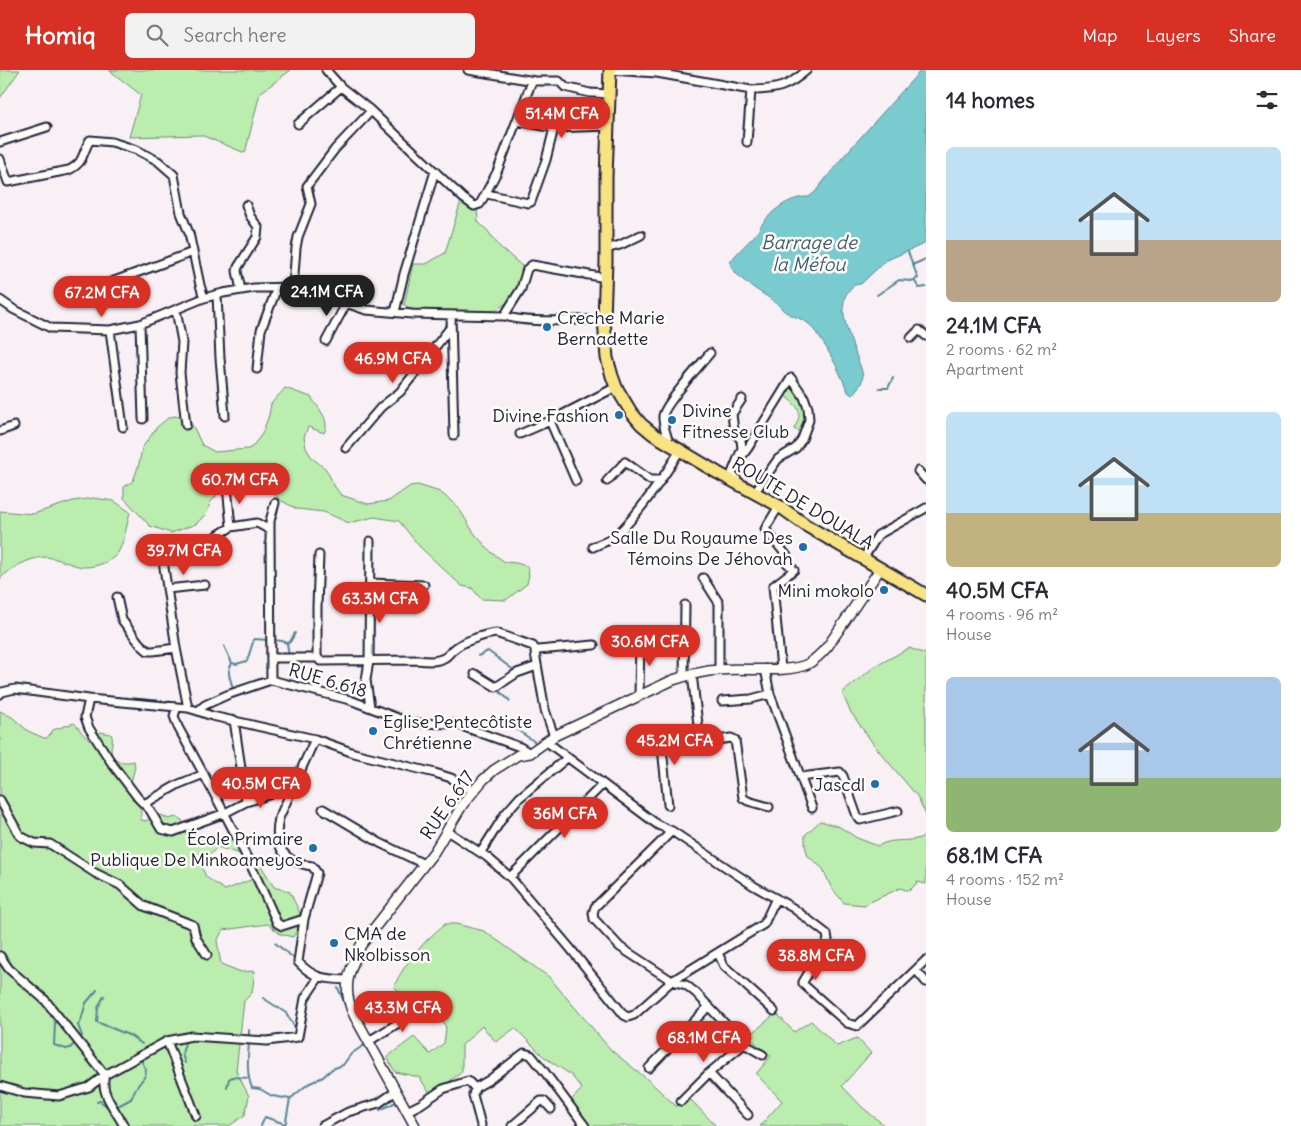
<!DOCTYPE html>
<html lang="en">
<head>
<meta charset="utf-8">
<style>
	:root { --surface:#fff; --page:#f2f2f3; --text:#2b2b33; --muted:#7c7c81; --accent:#d93025 }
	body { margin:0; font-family:Delius,sans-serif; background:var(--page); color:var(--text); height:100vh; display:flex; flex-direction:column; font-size:19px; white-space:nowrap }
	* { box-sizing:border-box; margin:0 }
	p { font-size:16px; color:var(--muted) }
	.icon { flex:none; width:28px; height:28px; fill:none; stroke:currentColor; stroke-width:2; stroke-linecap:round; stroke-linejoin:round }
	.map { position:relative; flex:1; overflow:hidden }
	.details { display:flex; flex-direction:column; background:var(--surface); width:375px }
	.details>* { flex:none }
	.price { position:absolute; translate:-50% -42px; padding:0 11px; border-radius:18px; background:var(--accent); color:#fff; font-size:16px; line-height:32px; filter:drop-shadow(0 1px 2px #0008) }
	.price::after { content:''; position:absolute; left:50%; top:30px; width:15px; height:11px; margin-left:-8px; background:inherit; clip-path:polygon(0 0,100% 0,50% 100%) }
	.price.current { background:#222; color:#fff }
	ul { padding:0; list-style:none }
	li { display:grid; align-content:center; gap:10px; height:265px; padding:0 20px }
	li span { display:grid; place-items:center; height:155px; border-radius:8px; color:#555 }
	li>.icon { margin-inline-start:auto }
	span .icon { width:90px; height:90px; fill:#fffc; stroke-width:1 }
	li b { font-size:21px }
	h2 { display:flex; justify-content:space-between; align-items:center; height:60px; padding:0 20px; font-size:21px }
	header { display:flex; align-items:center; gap:30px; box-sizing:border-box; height:70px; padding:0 25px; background:var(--accent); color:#fff }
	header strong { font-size:24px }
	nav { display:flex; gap:28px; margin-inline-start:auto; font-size:18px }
	.search { width:350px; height:45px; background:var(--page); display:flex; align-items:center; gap:12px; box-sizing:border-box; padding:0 18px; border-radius:8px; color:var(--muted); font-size:19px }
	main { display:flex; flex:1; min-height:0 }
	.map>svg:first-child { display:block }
	.green { fill:#baedae; stroke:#6e8874; fill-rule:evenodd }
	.water { fill:#79cbcf; stroke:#568794 }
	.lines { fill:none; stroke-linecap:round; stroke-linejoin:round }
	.stream { stroke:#568794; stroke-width:2 }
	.minor-casing { stroke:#22223b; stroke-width:11 }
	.tertiary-casing { stroke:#22223b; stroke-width:12 }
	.trunk-casing { stroke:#22223b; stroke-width:15 }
	.minor { stroke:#fdfcf7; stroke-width:7 }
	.tertiary { stroke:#fdfcf7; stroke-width:9 }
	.trunk { stroke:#f8e281; stroke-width:11 }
	.poi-dot { fill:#1f6fb2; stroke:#fdfcf7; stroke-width:2 }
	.labels { text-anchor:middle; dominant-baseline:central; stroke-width:5; stroke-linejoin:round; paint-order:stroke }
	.poi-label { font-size:18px; fill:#22223b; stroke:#fdfcf7; text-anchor:end }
	.street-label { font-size:18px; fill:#22223b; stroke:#fdfcf7 }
	.water-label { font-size:19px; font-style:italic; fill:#405d6f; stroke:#fdfcf7 }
</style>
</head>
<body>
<header>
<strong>Homiq</strong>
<div class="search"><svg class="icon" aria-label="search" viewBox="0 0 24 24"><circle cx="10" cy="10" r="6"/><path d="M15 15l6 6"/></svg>Search here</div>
<nav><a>Map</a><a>Layers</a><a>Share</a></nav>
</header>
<main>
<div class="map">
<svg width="926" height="1056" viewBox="0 0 926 1056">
	<rect width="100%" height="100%" fill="#f8f0f5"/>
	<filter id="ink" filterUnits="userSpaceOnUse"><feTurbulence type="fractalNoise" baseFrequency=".02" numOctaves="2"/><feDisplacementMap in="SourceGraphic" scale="10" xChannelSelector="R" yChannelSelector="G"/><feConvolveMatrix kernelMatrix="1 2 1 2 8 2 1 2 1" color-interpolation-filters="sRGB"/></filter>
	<g filter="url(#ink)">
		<path class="green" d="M0,0H20L0,28Z
			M109,0H291L260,23L245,83L201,65L129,67L141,25Z
			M461,131L477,139L478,152L487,160L499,176L523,197L518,217L510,231L494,241H416L404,235L413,194H426L445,183Z
			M793,313L801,323L807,347L800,362L794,359C804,340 799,338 784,325Z
			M285,318L311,327C318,338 331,350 324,363L308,357L304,367L306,378L312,388L326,399L335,417L341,425L368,434L389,431L410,416L418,415L440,422L458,437L474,463L492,483L505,492L516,493L527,496L529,505L527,514L506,530L481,529L472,518L462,516L454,509L419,476L399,451L374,447L349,453L324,442L297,439L280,430L261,410L236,403L210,433L207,443L196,454L171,463L150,456L124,428V417L133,411L139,394L142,378L157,357L168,348L174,346L186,348L193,356L202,375L215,382L248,379L252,377L262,364L269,345L271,334Z
			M94,428L114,431L130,442C127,453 125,468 120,479C115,491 97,497 85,497C73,497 58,487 44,487C29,488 10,498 0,509V441L33,444L73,431Z
			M909,578L926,584V745L917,726L874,675L850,641L842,623L874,597Z
			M0,641L12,647L28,661L44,668H47L53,660L74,653C80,658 83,667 90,670L100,662L111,664C114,670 111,674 111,680C112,693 126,693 134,691L135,697L130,716C137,727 142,736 141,750L147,751L149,748L158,747L162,745L168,749L176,747L182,750L186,763L227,769L257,789L274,817L290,822L299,841L301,853L293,867L280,864L268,854L223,860L217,871L221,894L241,902L255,901L252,923L244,931L236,1001L249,1026L245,1045L229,1056H0ZM217,777L240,784L253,809L225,820L206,807L201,795Z
			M820,751L840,757L857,768L878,776C895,766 910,775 926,765V814L918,812L909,821L900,818L864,835L844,833L831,817L823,799L808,786L805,776V765Z
			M445,854H456L484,861L549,907L611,980L647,1009L676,1036L691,1030L716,1056H590L571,1030L582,1019L571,1005L544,987L515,958L496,972L482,956L462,975V1002L431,1025L419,1007L395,1002L387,987L414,967L430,984L444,973L446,958L435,933L425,930L406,931L394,916C406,891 424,871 445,854Z
			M776,943L794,962L811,951L837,976L857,968L871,983L842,1016L862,1037L885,1056H760L782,1031L756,1004L771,986L748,967Z"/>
		<path class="water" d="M921,0H926V173L885,191L861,214C857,214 854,215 851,218C830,236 859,285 863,306L861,314L852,325L848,322C838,298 827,275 810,255C804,249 794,247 787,243C782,240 779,235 775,232C763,223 732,207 730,192C738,181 748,173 757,163C759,160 760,156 763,153C773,139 792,126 809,127L815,122L842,88Z"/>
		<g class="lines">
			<path class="stream" d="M908,182L918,208L914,210
				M912,195L926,189
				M914,210L919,218L926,217
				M877,225L899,210L911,211L914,210
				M879,318H888L893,308
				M273,570L282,571L287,573
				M287,573L289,586
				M287,573L290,572L295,563
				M224,576L232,593C225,604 232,610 233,620
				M478,586L488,581L515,601
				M232,593L236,594L247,591L254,569L268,570
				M290,613V590
				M497,619L510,631
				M504,651L538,674
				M275,873L296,890
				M338,918L349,943
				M104,926L98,938L97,952L131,966L142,974
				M263,928L286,943L294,956
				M53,945L55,953L54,975L66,979L70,978L82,966L78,955L81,950L86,933L97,920
				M249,967V960
				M249,972C248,987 246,1004 252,1018L260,1019L272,1026L290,1029L308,1014L323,1007L332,999L343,995L351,984L367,973
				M185,993L182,984L186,969
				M227,1017L229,1009L232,1007L249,1008
				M97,1032L100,1031L109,1038
				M116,1037L131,1029L136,1018L145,1006L146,1000L140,988
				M380,1040L398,1031
				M261,1056L265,1047L285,1054
				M285,1056L290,1029"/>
			<g class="minor-casing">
				<path id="minor" d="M326,0L341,17L369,39L463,128L474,136L480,134L497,102L532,11
					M468,0L535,11H559L565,17L590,23L609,24
					M610,0L657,3L751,20C776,20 788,17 807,0
					M517,51L554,58L608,56
					M298,54L341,17
					M0,72L47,57
					M747,72L751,20
					M0,89L8,112L69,100C86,91 81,84 90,70L112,72L137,80L158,91L174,105L181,143L189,163L200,215L204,228
					M487,124L528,133L531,132L546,90L554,58
					M606,179L620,175L641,165
					M106,214L193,182
					M293,217L296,178L298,167L311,134L307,116L335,79L371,41
					M241,220L237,201L238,197L257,167L258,157L250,146L246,135
					M217,225L220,288L225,346
					M0,230L13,239L51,258L110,260L140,254L204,228L223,223L254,218L293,217L314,222L366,240L412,244L504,246
					M176,240L182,272L180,303L186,355
					M395,242L404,204L435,101
					M451,245L454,365
					M604,250C571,248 536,255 504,246L521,219L527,199L532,195L606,208
					M140,254L143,349
					M110,260L123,357
					M911,268L919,260L926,266
					M326,271L346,234
					M257,299L261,260L277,218
					M550,351L576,411
					M0,361L14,356
					M520,364L550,351L616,317
					M669,373C667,365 662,354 663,346C664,335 701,294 710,283
					M346,378L381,337L400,322L450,258
					M737,393L748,378L791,308L804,327L808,338L809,350L802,369L796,378L778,389L754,423
					M918,401L926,410
					M607,411L625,392L650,410H660
					M738,411L732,403L742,378L741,370L734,361L732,344L742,329
					M227,416L231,457
					M779,436L765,459L787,486L786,492L794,500L773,516L781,599
					M270,460L271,610
					M593,477C599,474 606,472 611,469C630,457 668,401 680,380
					M319,485L317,536V586L320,591L418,590C427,591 436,592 444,588C448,586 450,582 453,580C461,572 485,564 496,563L533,576L536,581
					M863,489L878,465L926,438
					M703,508L719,533V600
					M370,513L424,515
					M167,519L205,515
					M117,527L122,550L140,574L148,581H153L176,578
					M272,588H317
					M765,599L770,624L812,738
					M475,604L496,617L517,603L537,596
					M692,604L700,671
					M684,606L685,535
					M0,624L2,622L15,619L89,629L188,638L198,641L205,635L227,625L271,610L350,630L411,653L456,654L520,677L530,683
					M639,625L640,568
					M89,629L85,647L89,658L113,695L138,728L150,740L161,759L173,762L225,743L246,732L281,721H293
					M722,631L751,629L770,624
					M177,637L174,646L178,657C213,721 248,785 277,853L282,856L304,849
					M370,637L366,610L369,591L370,471
					M188,638L176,578L162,484C162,478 164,474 170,472L212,469L231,457L257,453L270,460V451L275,433
					M198,641L212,646L315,669L354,683L435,703L451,708L473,721
					M234,650L246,732
					M554,666L545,640L535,583L538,580L594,575
					M315,669L279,748C273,776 283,792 312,796L317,803L304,849L298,892C314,909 325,909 348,910
					M547,672L658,755L672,761L754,816L793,838L827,864L828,870L803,912V914L847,953L857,956L926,890
					M801,707L840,702L843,706L857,746L860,750L898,741
					M0,730L20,766L34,773L50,774L95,803L120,815L144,836L193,855L196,868L207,885
					M144,734L179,714L204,704
					M668,735L662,678L731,668L735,670L743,728L748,731L769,737
					M323,739L380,773L424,794
					M447,761L487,787L510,807L570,878L624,945L628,947L634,945L672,911L764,854L776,828
					M672,761L595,837L593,843L594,849L620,877L672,911L686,915L696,923L744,974L763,985
					M481,782L505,744L519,728L567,688
					M510,807L603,714
					M718,883L724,896L774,941
					M0,886L9,899L45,930L105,1005C99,1023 116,1040 124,1056
					M916,900L926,912
					M167,971L196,1046
					M369,971L426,936
					M649,998L709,936
					M709,1003L748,1045
					M0,1016L24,1023L59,1026L89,1017L105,1005L167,971L192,966L267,971L298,967L305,928L319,907
					M475,1018L473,1025L481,1055
					M681,1031L709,1003L744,974
					M407,1041L421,1034L443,1019L468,1011L475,1018L489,1010L524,983L531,985L544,1001L585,1056
					M322,1056L348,1042L379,1033L396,1021
					M512,1056L541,1031H544L551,1039"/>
			</g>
			<g class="tertiary-casing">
				<path id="tertiary" d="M415,1056L354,945C341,918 349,901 361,875L434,782L463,734L483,710L494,700L518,685L530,683L554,666L673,610C688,605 703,601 719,600C742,597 788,604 808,594C816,589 822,583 828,576L880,499"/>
			</g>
			<g class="trunk-casing">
				<path id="trunk" d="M610,0L606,107V191L604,250L607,288L612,306L616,317L631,342L641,354L653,364L718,403L779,436L807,456L926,525"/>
			</g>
			<use href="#minor" class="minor"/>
			<use href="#tertiary" class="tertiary"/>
			<use href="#trunk" class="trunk"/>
		</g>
	</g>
	<g class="poi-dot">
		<circle cx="547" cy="257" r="5"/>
		<circle cx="619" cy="345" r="5"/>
		<circle cx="672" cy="350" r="5"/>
		<circle cx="803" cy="477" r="5"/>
		<circle cx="884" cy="520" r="5"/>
		<circle cx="373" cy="661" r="5"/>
		<circle cx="875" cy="714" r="5"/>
		<circle cx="313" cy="778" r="5"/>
		<circle cx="334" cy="873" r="5"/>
	</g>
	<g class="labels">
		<g class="poi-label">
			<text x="557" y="247" text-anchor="start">Creche Marie<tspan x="557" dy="21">Bernadette</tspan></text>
			<text x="682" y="340" text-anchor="start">Divine<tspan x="682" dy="21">Fitnesse Club</tspan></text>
			<text x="609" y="345">Divine Fashion</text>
			<text x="793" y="467">Salle Du Royaume Des<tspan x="793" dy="21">Témoins De Jéhovah</tspan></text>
			<text x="874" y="520">Mini mokolo</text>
			<text x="383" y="651" text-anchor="start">Eglise Pentecôtiste<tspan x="383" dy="21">Chrétienne</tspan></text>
			<text x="865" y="714">Jascdl</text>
			<text x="303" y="768">École Primaire<tspan x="303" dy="21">Publique De Minkoameyos</tspan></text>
			<text x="344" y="863" text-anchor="start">CMA de<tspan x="344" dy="21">Nkolbisson</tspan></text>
		</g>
		<g class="street-label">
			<text transform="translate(803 433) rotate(31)">ROUTE DE DOUALA</text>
			<text transform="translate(328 610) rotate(16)">RUE 6.618</text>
			<text transform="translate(447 735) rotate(-55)">RUE 6.617</text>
		</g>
		<g class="water-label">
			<text x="809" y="172">Barrage de<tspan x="809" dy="22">la Méfou</tspan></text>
		</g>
	</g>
</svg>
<b class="price" style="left:562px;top:69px">51.4M CFA</b>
<b class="price current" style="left:327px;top:247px">24.1M CFA</b>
<b class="price" style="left:102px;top:248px">67.2M CFA</b>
<b class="price" style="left:393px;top:314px">46.9M CFA</b>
<b class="price" style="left:240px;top:435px">60.7M CFA</b>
<b class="price" style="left:184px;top:506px">39.7M CFA</b>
<b class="price" style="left:380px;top:554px">63.3M CFA</b>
<b class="price" style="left:650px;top:597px">30.6M CFA</b>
<b class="price" style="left:675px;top:696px">45.2M CFA</b>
<b class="price" style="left:261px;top:739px">40.5M CFA</b>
<b class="price" style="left:565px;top:769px">36M CFA</b>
<b class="price" style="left:816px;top:911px">38.8M CFA</b>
<b class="price" style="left:403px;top:963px">43.3M CFA</b>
<b class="price" style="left:704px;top:993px">68.1M CFA</b>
</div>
<section class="details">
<h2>14 homes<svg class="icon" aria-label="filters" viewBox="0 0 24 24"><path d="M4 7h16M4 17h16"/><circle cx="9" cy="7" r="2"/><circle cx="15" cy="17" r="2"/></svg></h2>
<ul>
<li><span style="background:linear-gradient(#bfe0f5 60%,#b9a48a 0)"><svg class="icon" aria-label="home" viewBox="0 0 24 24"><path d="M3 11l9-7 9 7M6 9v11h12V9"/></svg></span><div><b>24.1M CFA</b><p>2 rooms · 62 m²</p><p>Apartment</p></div></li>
<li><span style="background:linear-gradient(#bfe0f5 65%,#c2b280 0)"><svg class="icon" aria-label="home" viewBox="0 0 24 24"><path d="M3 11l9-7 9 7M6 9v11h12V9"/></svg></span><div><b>40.5M CFA</b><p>4 rooms · 96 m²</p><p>House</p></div></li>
<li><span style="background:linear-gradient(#a9c7e8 65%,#8fb573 0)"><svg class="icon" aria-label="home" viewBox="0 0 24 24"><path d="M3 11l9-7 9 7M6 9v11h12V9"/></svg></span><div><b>68.1M CFA</b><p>4 rooms · 152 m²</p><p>House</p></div></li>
</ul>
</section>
</main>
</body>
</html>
